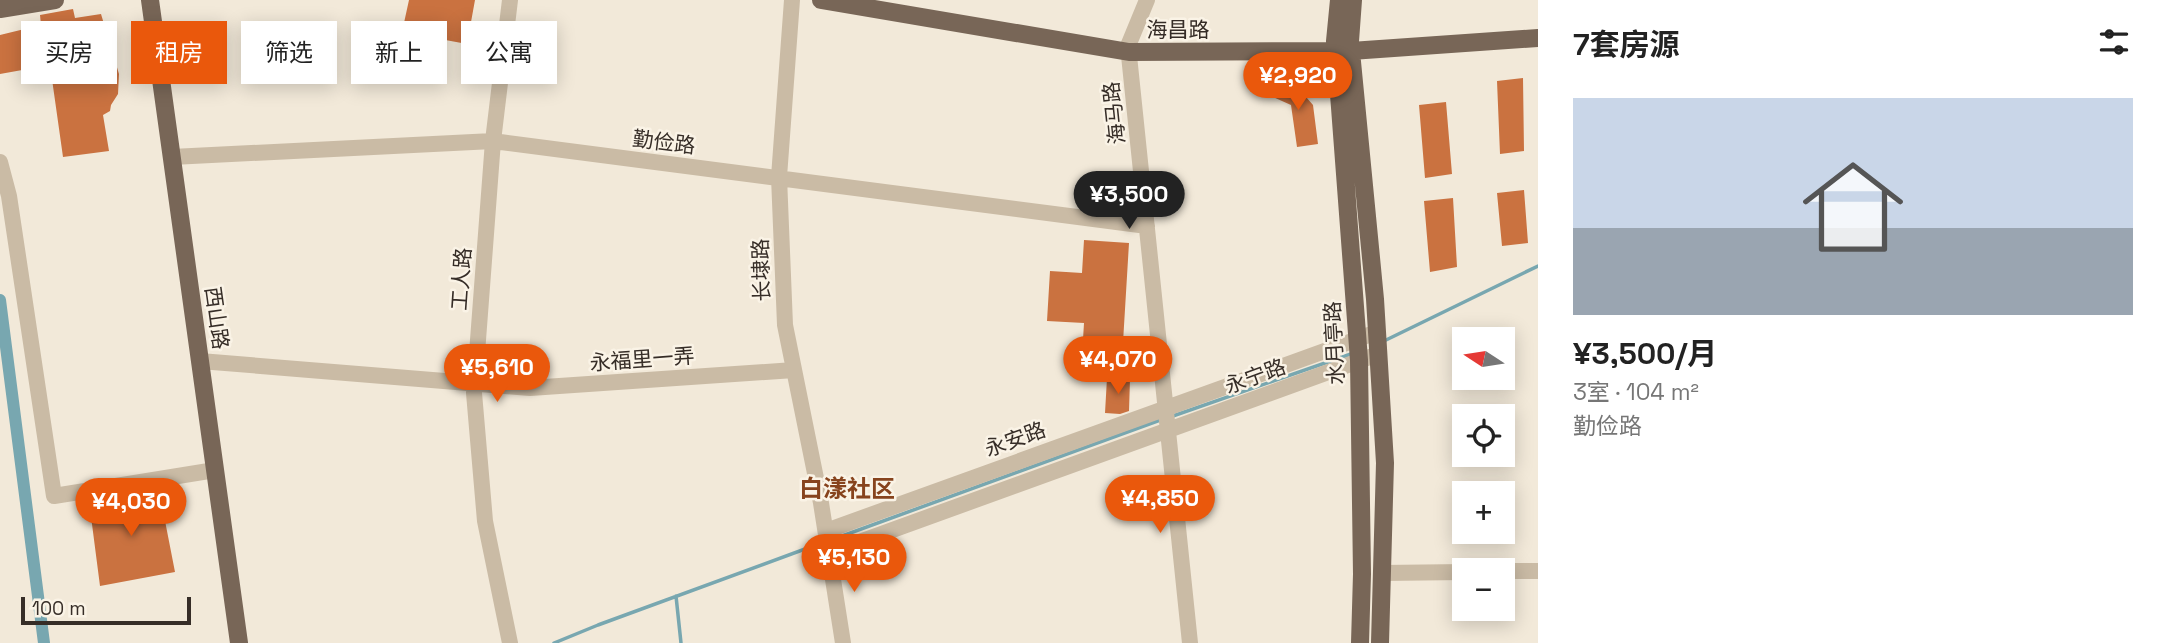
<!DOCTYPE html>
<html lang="zh">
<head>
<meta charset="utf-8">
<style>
	:root { --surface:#fff; --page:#f6f6f6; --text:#222; --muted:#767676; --accent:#ea580c }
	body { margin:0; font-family:"Space Grotesk","Noto Sans SC",sans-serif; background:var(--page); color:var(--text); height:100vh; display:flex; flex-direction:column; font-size:26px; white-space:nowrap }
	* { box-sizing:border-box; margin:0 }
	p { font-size:23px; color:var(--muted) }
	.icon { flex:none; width:38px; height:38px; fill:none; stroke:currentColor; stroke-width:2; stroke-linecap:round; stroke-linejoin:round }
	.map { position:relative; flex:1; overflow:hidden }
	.drawer { display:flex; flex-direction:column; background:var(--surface); width:630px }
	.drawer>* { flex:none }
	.guide { position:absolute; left:21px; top:21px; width:665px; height:63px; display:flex; gap:14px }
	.needle { width:46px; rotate:282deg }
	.controls { position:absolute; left:1452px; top:327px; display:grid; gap:14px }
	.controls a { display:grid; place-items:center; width:63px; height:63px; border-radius:0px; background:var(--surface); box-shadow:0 4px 18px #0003; font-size:35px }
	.scale { position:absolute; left:21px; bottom:18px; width:170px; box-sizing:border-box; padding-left:7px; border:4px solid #362d27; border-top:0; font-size:19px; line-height:24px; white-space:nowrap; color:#362d27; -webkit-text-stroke:5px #faf3e6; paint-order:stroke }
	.price { position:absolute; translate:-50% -60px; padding:0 16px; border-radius:24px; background:var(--accent); color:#fff; font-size:23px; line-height:46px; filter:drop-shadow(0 2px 4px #0008) }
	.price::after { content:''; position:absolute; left:50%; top:42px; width:21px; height:16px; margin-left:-10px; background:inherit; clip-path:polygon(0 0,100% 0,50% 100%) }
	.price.selected { background:#222; color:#fff }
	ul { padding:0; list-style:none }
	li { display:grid; align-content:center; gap:14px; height:371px; padding:0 35px }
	li span { display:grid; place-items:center; height:217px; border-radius:0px; color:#555 }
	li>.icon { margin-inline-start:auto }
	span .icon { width:126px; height:126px; fill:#fffc; stroke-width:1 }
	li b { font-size:30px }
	h2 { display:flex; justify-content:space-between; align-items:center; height:84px; padding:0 35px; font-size:30px }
	.pill { padding:0 24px; border-radius:0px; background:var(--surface); box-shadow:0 4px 18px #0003; font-size:24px; line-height:63px }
	.pill.selected { background:var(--accent); color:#fff }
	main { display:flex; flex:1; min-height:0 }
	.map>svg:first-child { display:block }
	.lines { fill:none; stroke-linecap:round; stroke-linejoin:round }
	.stream { stroke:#78a7b0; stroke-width:3.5 }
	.canal { stroke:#78a7b0; stroke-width:12 }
	.building { fill:#ca7240 }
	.minor { stroke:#cabba5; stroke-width:16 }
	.major { stroke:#786657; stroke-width:18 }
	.labels { text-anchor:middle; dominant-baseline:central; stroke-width:5; stroke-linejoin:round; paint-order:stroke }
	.street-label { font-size:21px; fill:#362d27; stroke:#faf3e6 }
	.quarter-label { font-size:24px; font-weight:bold; fill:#87431d; stroke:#faf3e6 }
</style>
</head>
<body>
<main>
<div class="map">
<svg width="1538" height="643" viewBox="0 0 1538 643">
	<rect width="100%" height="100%" fill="#f2e9d9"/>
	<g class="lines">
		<path class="stream" d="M1384,341L1538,266
			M1170,417L1351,354
			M831,540L1163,419
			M676,596L681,643
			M554,643L598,625L824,542"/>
		<path class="canal" d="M0,300L44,643"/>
	</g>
	<path class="building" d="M409,0H475L467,44L402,32Z
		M73,9L75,18L101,14L119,74L118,94L111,105L110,111L103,115L109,151L63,157L50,65L0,74V35L41,25L40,15Z
		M1523,78L1524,151L1500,154L1497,81Z
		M1273,81L1293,82L1313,105L1318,144L1297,147L1291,105L1273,97Z
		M1446,102L1452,174L1425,178L1419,105Z
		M1524,190L1528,243L1502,246L1497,193Z
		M1453,198L1457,267L1430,272L1424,201Z
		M1084,240L1129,243L1122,359L1082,356L1084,323L1047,321L1050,271L1082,273Z
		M1107,378L1130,379L1129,411L1120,414L1105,413Z
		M159,490L175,572L100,586L89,501Z"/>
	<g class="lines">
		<path class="minor" d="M510,0L493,141L474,393L485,521L510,643
			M792,0L779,177L785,325L821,503L843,643
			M1147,0L1128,46L1190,643
			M172,157L493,141L1147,226
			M0,162L9,196L54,496L215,470
			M200,361L530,388L794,370
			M826,531L1377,332
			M829,553L1378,354
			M1503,571H1538
			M1382,573L1465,572"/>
		<path class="major" d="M150,0L239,643
			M821,0L1129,52L1351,51L1538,38
			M1339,0L1335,41L1359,360L1362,574L1360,643
			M1353,0L1350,41L1375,299L1385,463L1380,643
			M0,9L55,0"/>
	</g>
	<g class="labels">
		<g class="street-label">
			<text x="1178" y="29">海昌路</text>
			<text transform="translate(1114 113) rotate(-96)">海马路</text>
			<text transform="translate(664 142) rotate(7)">勤俭路</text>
			<text transform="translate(761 270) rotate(-92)">长埭路</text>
			<text transform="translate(461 279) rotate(-86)">工人路</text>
			<text transform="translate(217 318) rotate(82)">西山路</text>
			<text transform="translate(1334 343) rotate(-93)">水月亭路</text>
			<text transform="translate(642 359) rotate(-4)">永福里一弄</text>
			<text transform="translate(1255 376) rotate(-20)">永宁路</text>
			<text transform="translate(1015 439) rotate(-20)">永安路</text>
		</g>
		<g class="quarter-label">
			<text x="847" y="488">白漾社区</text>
		</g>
	</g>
</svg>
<div class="controls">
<a><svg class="needle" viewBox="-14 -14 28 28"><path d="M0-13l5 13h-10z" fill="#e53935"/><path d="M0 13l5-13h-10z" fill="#767676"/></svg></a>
<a><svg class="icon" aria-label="locate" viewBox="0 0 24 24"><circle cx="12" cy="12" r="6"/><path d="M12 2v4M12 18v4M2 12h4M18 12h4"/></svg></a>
<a>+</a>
<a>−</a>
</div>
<div class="scale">100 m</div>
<b class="price" style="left:1298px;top:112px">¥2,920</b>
<b class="price selected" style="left:1129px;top:231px">¥3,500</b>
<b class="price" style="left:1118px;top:396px">¥4,070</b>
<b class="price" style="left:497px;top:404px">¥5,610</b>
<b class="price" style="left:1160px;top:535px">¥4,850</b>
<b class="price" style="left:131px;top:538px">¥4,030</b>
<b class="price" style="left:854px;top:594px">¥5,130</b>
<div class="guide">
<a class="pill">买房</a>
<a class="pill selected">租房</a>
<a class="pill">筛选</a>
<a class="pill">新上</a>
<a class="pill">公寓</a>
</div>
</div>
<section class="drawer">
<h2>7套房源<svg class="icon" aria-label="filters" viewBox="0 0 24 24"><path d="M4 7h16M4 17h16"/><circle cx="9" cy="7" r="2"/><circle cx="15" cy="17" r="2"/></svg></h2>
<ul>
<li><span style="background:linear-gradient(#c9d6e8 60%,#9aa5b1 0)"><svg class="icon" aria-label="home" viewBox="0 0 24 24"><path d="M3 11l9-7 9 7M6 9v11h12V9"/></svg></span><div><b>¥3,500/月</b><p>3室 · 104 m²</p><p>勤俭路</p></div></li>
</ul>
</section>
</main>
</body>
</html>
